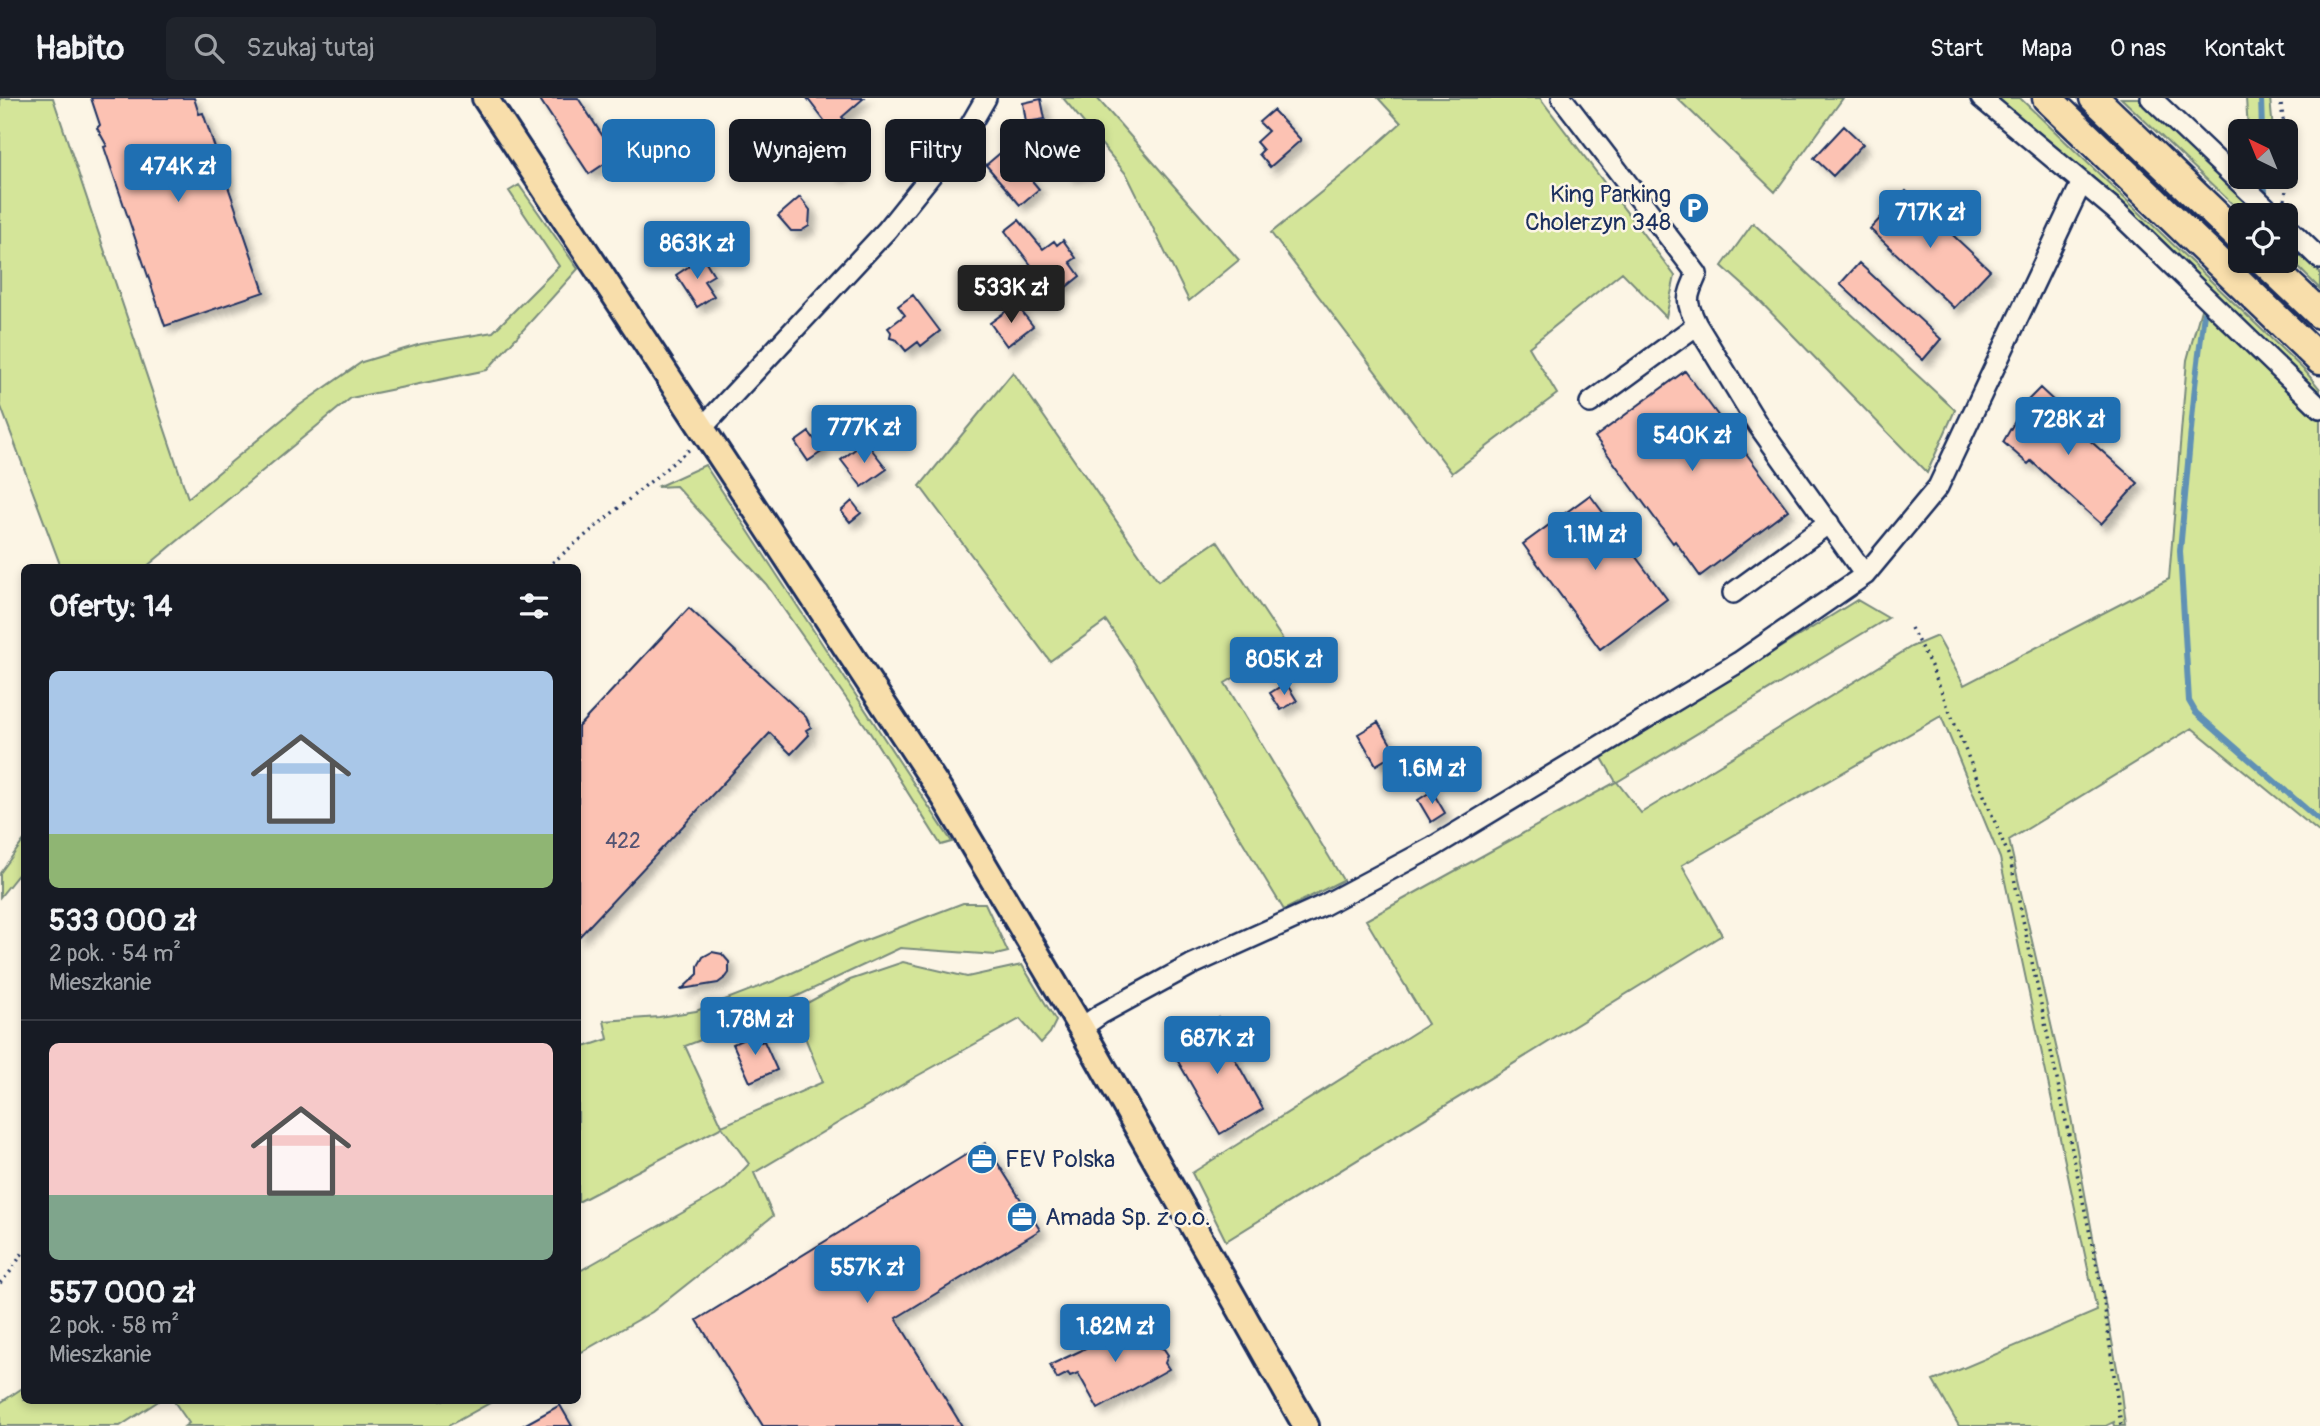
<!DOCTYPE html>
<html lang="pl">
<head>
<meta charset="utf-8">
<style>
	:root { --surface:#171b24; --page:#20242c; --text:#f1f3f6; --muted:#9ea1a6; --line:#363941; --accent:#1f6fb2 }
	body { margin:0; font-family:Pangolin,sans-serif; background:var(--page); color:var(--text); height:100vh; display:flex; flex-direction:column; font-size:26px; white-space:nowrap }
	* { box-sizing:border-box; margin:0 }
	p { font-size:23px; color:var(--muted) }
	.icon { flex:none; width:38px; height:38px; fill:none; stroke:currentColor; stroke-width:2; stroke-linecap:round; stroke-linejoin:round }
	.map { position:relative; flex:1; overflow:hidden }
	.drawer { position:absolute; left:21px; top:466px; width:560px; height:840px; display:flex; flex-direction:column; background:var(--surface); border-radius:10px; box-shadow:0 4px 10px #0003 }
	.drawer>* { flex:none }
	.top-card { position:absolute; left:602px; top:21px; width:665px; height:63px; display:flex; gap:14px }
	.needle { width:46px; rotate:317deg }
	.buttons { position:absolute; left:2228px; top:21px; display:grid; gap:14px }
	.buttons a { display:grid; place-items:center; width:70px; height:70px; border-radius:10px; background:var(--surface); box-shadow:0 4px 10px #0003; font-size:35px }
	.price { position:absolute; translate:-50% -60px; padding:0 16px; border-radius:7px; background:var(--accent); color:#fff; font-size:23px; line-height:46px; filter:drop-shadow(0 2px 4px #0008) }
	.price::after { content:''; position:absolute; left:50%; top:42px; width:21px; height:16px; margin-left:-10px; background:inherit; clip-path:polygon(0 0,100% 0,50% 100%) }
	.price.active { background:#222; color:#fff }
	ul { padding:0; list-style:none }
	li { display:grid; align-content:center; gap:14px; height:371px; padding:0 28px }
	li+li { border-top:2px solid var(--line) }
	li span { display:grid; place-items:center; height:217px; border-radius:10px; color:#555 }
	li>.icon { margin-inline-start:auto }
	span .icon { width:126px; height:126px; fill:#fffc; stroke-width:1 }
	li b { font-size:30px }
	h2 { display:flex; justify-content:space-between; align-items:center; height:84px; padding:0 28px; font-size:30px }
	.tag { padding:0 24px; border-radius:10px; background:var(--surface); box-shadow:0 4px 10px #0003; font-size:24px; line-height:63px }
	.tag.active { background:var(--accent); color:#fff }
	header { display:flex; align-items:center; gap:42px; box-sizing:border-box; height:98px; padding:0 35px; background:var(--surface); border-bottom:2px solid var(--line) }
	header strong { font-size:33px }
	nav { display:flex; gap:38px; margin-inline-start:auto; font-size:24px }
	.search { width:490px; height:63px; background:var(--page); display:flex; align-items:center; gap:18px; box-sizing:border-box; padding:0 24px; border-radius:10px; color:var(--muted); font-size:26px }
	.map>svg:first-child { display:block }
	.green { fill:#d4e599; stroke:#788a7c; stroke-width:2 }
	.lines { fill:none; stroke-linecap:round; stroke-linejoin:round }
	.stream { stroke:#6091b5; stroke-width:6 }
	.building { fill:#fcc2b3; stroke:#1b2f5e; stroke-width:2; filter:url(#shadow) }
	.minor-casing { stroke:#1b2f5e; stroke-width:24 }
	.major-casing { stroke:#1b2f5e; stroke-width:30 }
	.highway-casing { stroke:#1b2f5e; stroke-width:33 }
	.path { stroke:#1b2f5e; stroke-width:3.5; stroke-dasharray:2 5; stroke-linecap:butt }
	.minor { stroke:#fcf5e5; stroke-width:19 }
	.major { stroke:#f8deab; stroke-width:24 }
	.highway { stroke:#f8deab; stroke-width:28 }
	.labels { text-anchor:middle; dominant-baseline:central; stroke-width:5; stroke-linejoin:round; paint-order:stroke }
	.number-label { font-size:21px; fill:#535473 }
	.poi-label { font-size:24px; fill:#1b2f5e; stroke:#fcf5e5; text-anchor:start }
</style>
</head>
<body>
<header>
<strong>Habito</strong>
<div class="search"><svg class="icon" aria-label="search" viewBox="0 0 24 24"><circle cx="10" cy="10" r="6"/><path d="M15 15l6 6"/></svg>Szukaj tutaj</div>
<nav><a>Start</a><a>Mapa</a><a>O nas</a><a>Kontakt</a></nav>
</header>
<div class="map">
<svg width="2320" height="1328" viewBox="0 0 2320 1328">
	<defs>
		<filter id="shadow"><feDropShadow dx="6" dy="6" stdDeviation="3.5" flood-color="#0004"/></filter>
	</defs>
	<rect width="100%" height="100%" fill="#fcf5e5"/>
	<filter id="ink" filterUnits="userSpaceOnUse"><feTurbulence type="fractalNoise" baseFrequency=".0143" numOctaves="2"/><feDisplacementMap in="SourceGraphic" scale="14" xChannelSelector="R" yChannelSelector="G"/><feConvolveMatrix kernelMatrix="1 2 1 2 8 2 1 2 1" color-interpolation-filters="sRGB"/></filter>
	<g filter="url(#ink)">
		<path class="green" d="M0,0H53L188,400L297,309L362,264L421,246L493,234L559,168L509,93L519,87L578,171L487,272L351,300L146,469H61L0,306Z
			M1063,0H1097L1239,162L1189,203L1127,77Z
			M1378,0H1540L1675,178L1666,219L1622,174L1529,249L1557,296L1452,375L1271,135L1346,74L1401,25Z
			M1677,0H1843L1775,94Z
			M1995,0H2020L2306,274L2320,291V304Z
			M2121,0H2142L2263,117H2244Z
			M2246,0H2270L2273,33H2248Z
			M1753,125L1955,312L1927,375L1752,195L1722,168Z
			M2286,140L2320,175V191L2286,157Z
			M2202,208L2320,322V735L2192,630L2009,742L2066,992L2120,1287L2125,1328H2115L2114,1324L2106,1328H1959L1933,1283L2097,1213L2000,760L1941,618L1682,767L1722,837L1226,1143L1192,1075L1428,926L1366,822L1616,684L1602,660L1857,502L1888,520L1617,684L1641,715L1911,549L1937,538L1964,587L2169,481L2187,262Z
			M1013,274L1158,483L1217,443L1287,548L1225,585L1343,782L1284,812L1132,561L1106,523L1050,563L920,388Z
			M705,367L952,744L941,747L867,630L766,486L676,388L657,389Z
			M24,742V769L0,799V775Z
			M963,805H985L1008,854L996,857L900,850L714,937L685,948L722,1028L823,984L794,912L850,882L903,864L967,879L1022,867L1056,923L1050,935L1041,945L1020,921L917,978L754,1075L773,1118L652,1214L578,1256V1174L726,1090L749,1066L722,1029L578,1104V951L608,941L604,923L659,919L696,913L774,883L856,846Z
			M24,1289V1302H160L120,1328H0V1305Z
			M173,1302H495L448,1328H185L189,1325Z"/>
		<g class="lines">
			<path class="stream" d="M2261,0L2262,33
				M2264,79L2265,95
				M2204,215L2195,288L2180,453L2189,603L2196,615L2320,723"/>
		</g>
		<path class="building" d="M91,0H194L199,16L203,15L264,194L165,228L104,49L107,48L97,30L100,27Z
			M539,0H578L606,43L609,41L619,56L589,76Z
			M807,0H864L842,19L857,37L848,44L853,51L849,53L857,62L837,78L817,52L836,38Z
			M1041,1L1045,21L1026,24L1023,5Z
			M1273,12L1301,42L1270,69L1259,56L1263,52L1256,44L1268,33L1259,24Z
			M1844,28L1863,46L1833,78L1814,60Z
			M1064,29L1067,49L1048,52L1045,32Z
			M1005,51L1039,91L1020,107L986,67Z
			M1084,54L1088,73L1069,77L1065,57Z
			M1906,93L1990,172L1954,210L1870,131Z
			M800,99L810,112L809,128L801,133H791L778,118Z
			M1019,122L1043,151L1054,143L1057,147L1063,142L1076,160L1070,164L1080,178L1065,190L1061,184L1056,188L1050,180L1044,184L1005,133Z
			M703,159L714,177L704,183L714,198L697,209L676,177Z
			M1859,165L1941,241L1923,262L1840,186Z
			M913,197L940,233L921,248L918,244L906,253L897,242L890,240L891,234L888,230L905,217L898,208Z
			M1016,206L1033,228L1007,248L990,225Z
			M1685,273L1788,412L1700,478L1675,443L1673,445L1595,339Z
			M2040,290L2071,319L2068,323L2138,385L2101,426L2031,363L2028,366L2003,344L2026,304Z
			M809,334L823,353L808,363L795,344Z
			M869,348L887,371L862,389L841,362L858,349L862,353Z
			M1590,397L1667,501L1600,551L1523,446Z
			M852,403L861,415L850,424L841,413Z
			M689,510L806,619L811,629L806,632L809,637L791,656L770,635L578,840V629Z
			M1286,585L1297,603L1281,612L1270,595Z
			M1378,624L1396,655L1376,667L1358,636Z
			M1432,693L1445,715L1431,724L1418,702Z
			M712,854L722,856L729,864V875L726,879L718,885L682,891L698,876V868L703,859Z
			M1218,919L1231,942L1226,945L1263,1011L1220,1036L1172,953L1181,947L1178,942Z
			M757,935L761,944L764,943L777,972L750,984L733,946Z
			M985,1045L1040,1132L896,1220L962,1328H763L697,1222Z
			M1136,1221L1149,1244L1153,1242L1156,1248L1164,1251L1168,1257L1165,1265L1169,1271L1098,1311L1078,1275L1070,1278L1068,1275L1057,1281L1050,1267L1080,1253Z
			M560,1307L572,1328H522Z"/>
		<g class="lines">
			<g class="minor-casing">
				<path id="minor" d="M1562,0L1697,176C1686,201 1685,202 1697,227
					M1981,0L2115,112L2320,310
					M2151,0L2274,117
					M2286,128L2320,161
					M1590,305L1697,227L1758,327L1865,477
					M702,330L887,132L968,31L986,0
					M1733,495L1829,425
					M1081,930L1101,916L1191,867L1324,807L1433,749L1739,564L1865,477L1938,389L2082,84"/>
			</g>
			<g class="major-casing">
				<path id="major" d="M485,0L941,694L1081,930L1306,1328"/>
			</g>
			<g class="highway-casing">
				<path id="highway" d="M2047,0L2320,262
					M2094,0L2240,140
					M2264,163L2320,216"/>
			</g>
			<path class="path" d="M2280,0L2285,33
				M2285,102L2288,68L2286,38
				M547,469L691,350
				M1911,530L1931,568L2010,761L2103,1197L2121,1328
				M0,1185L10,1174L24,1153"/>
			<use href="#minor" class="minor"/>
			<use href="#major" class="major"/>
			<use href="#highway" class="highway"/>
		</g>
	</g>
	<defs>
		<g id="parking-disc" transform="scale(1.575)"><circle r="9.5" fill="#1f6fb2" stroke="#fcf5e5"/><path d="M-3.5-5.5H1a3.5 3.5 0 0 1 0 7H-1V5.5H-3.5ZM-1-3.4V-.6H.8a1.4 1.4 0 0 0 0-2.8Z" fill="#fff"/></g>
		<g id="office-disc" transform="scale(1.575)"><circle r="9.5" fill="#1f6fb2" stroke="#fcf5e5"/><path d="M-6-3h4V-5.5h4V-3h4V5H-6ZM-1-4.5V-3h2v-1.5ZM-6 0V1H6V0Z" fill="#fff"/></g>
	</defs>
	<g fill-rule="evenodd">
		<use href="#parking-disc" x="1694" y="110"/>
		<use href="#office-disc" x="982" y="1061"/>
		<use href="#office-disc" x="1022" y="1119"/>
	</g>
	<g class="labels">
		<g class="number-label">
			<text x="623" y="743">422</text>
		</g>
		<g class="poi-label">
			<text x="1671" y="96" text-anchor="end">King Parking<tspan x="1671" dy="28">Cholerzyn 348</tspan></text>
			<text x="1005" y="1061">FEV Polska</text>
			<text x="1045" y="1119">Amada Sp. z o.o.</text>
		</g>
	</g>
</svg>
<div class="buttons">
<a><svg class="needle" viewBox="-14 -14 28 28"><path d="M0-13l5 13h-10z" fill="#e53935"/><path d="M0 13l5-13h-10z" fill="#9ea1a6"/></svg></a>
<a><svg class="icon" aria-label="locate" viewBox="0 0 24 24"><circle cx="12" cy="12" r="6"/><path d="M12 2v4M12 18v4M2 12h4M18 12h4"/></svg></a>
</div>
<b class="price" style="left:178px;top:106px">474K zł</b>
<b class="price" style="left:1930px;top:152px">717K zł</b>
<b class="price" style="left:697px;top:183px">863K zł</b>
<b class="price active" style="left:1011px;top:227px">533K zł</b>
<b class="price" style="left:2068px;top:359px">728K zł</b>
<b class="price" style="left:864px;top:367px">777K zł</b>
<b class="price" style="left:1692px;top:375px">540K zł</b>
<b class="price" style="left:1595px;top:474px">1.1M zł</b>
<b class="price" style="left:1284px;top:599px">805K zł</b>
<b class="price" style="left:1432px;top:708px">1.6M zł</b>
<b class="price" style="left:755px;top:959px">1.78M zł</b>
<b class="price" style="left:1217px;top:978px">687K zł</b>
<b class="price" style="left:867px;top:1207px">557K zł</b>
<b class="price" style="left:1115px;top:1266px">1.82M zł</b>
<div class="top-card">
<a class="tag active">Kupno</a>
<a class="tag">Wynajem</a>
<a class="tag">Filtry</a>
<a class="tag">Nowe</a>
</div>
<section class="drawer">
<h2>Oferty: 14<svg class="icon" aria-label="filters" viewBox="0 0 24 24"><path d="M4 7h16M4 17h16"/><circle cx="9" cy="7" r="2"/><circle cx="15" cy="17" r="2"/></svg></h2>
<ul>
<li><span style="background:linear-gradient(#a9c7e8 75%,#8fb573 0)"><svg class="icon" aria-label="home" viewBox="0 0 24 24"><path d="M3 11l9-7 9 7M6 9v11h12V9"/></svg></span><div><b>533 000 zł</b><p>2 pok. · 54 m²</p><p>Mieszkanie</p></div></li>
<li><span style="background:linear-gradient(#f6c9c9 70%,#7fa58c 0)"><svg class="icon" aria-label="home" viewBox="0 0 24 24"><path d="M3 11l9-7 9 7M6 9v11h12V9"/></svg></span><div><b>557 000 zł</b><p>2 pok. · 58 m²</p><p>Mieszkanie</p></div></li>
</ul>
</section>
</div>
</body>
</html>
